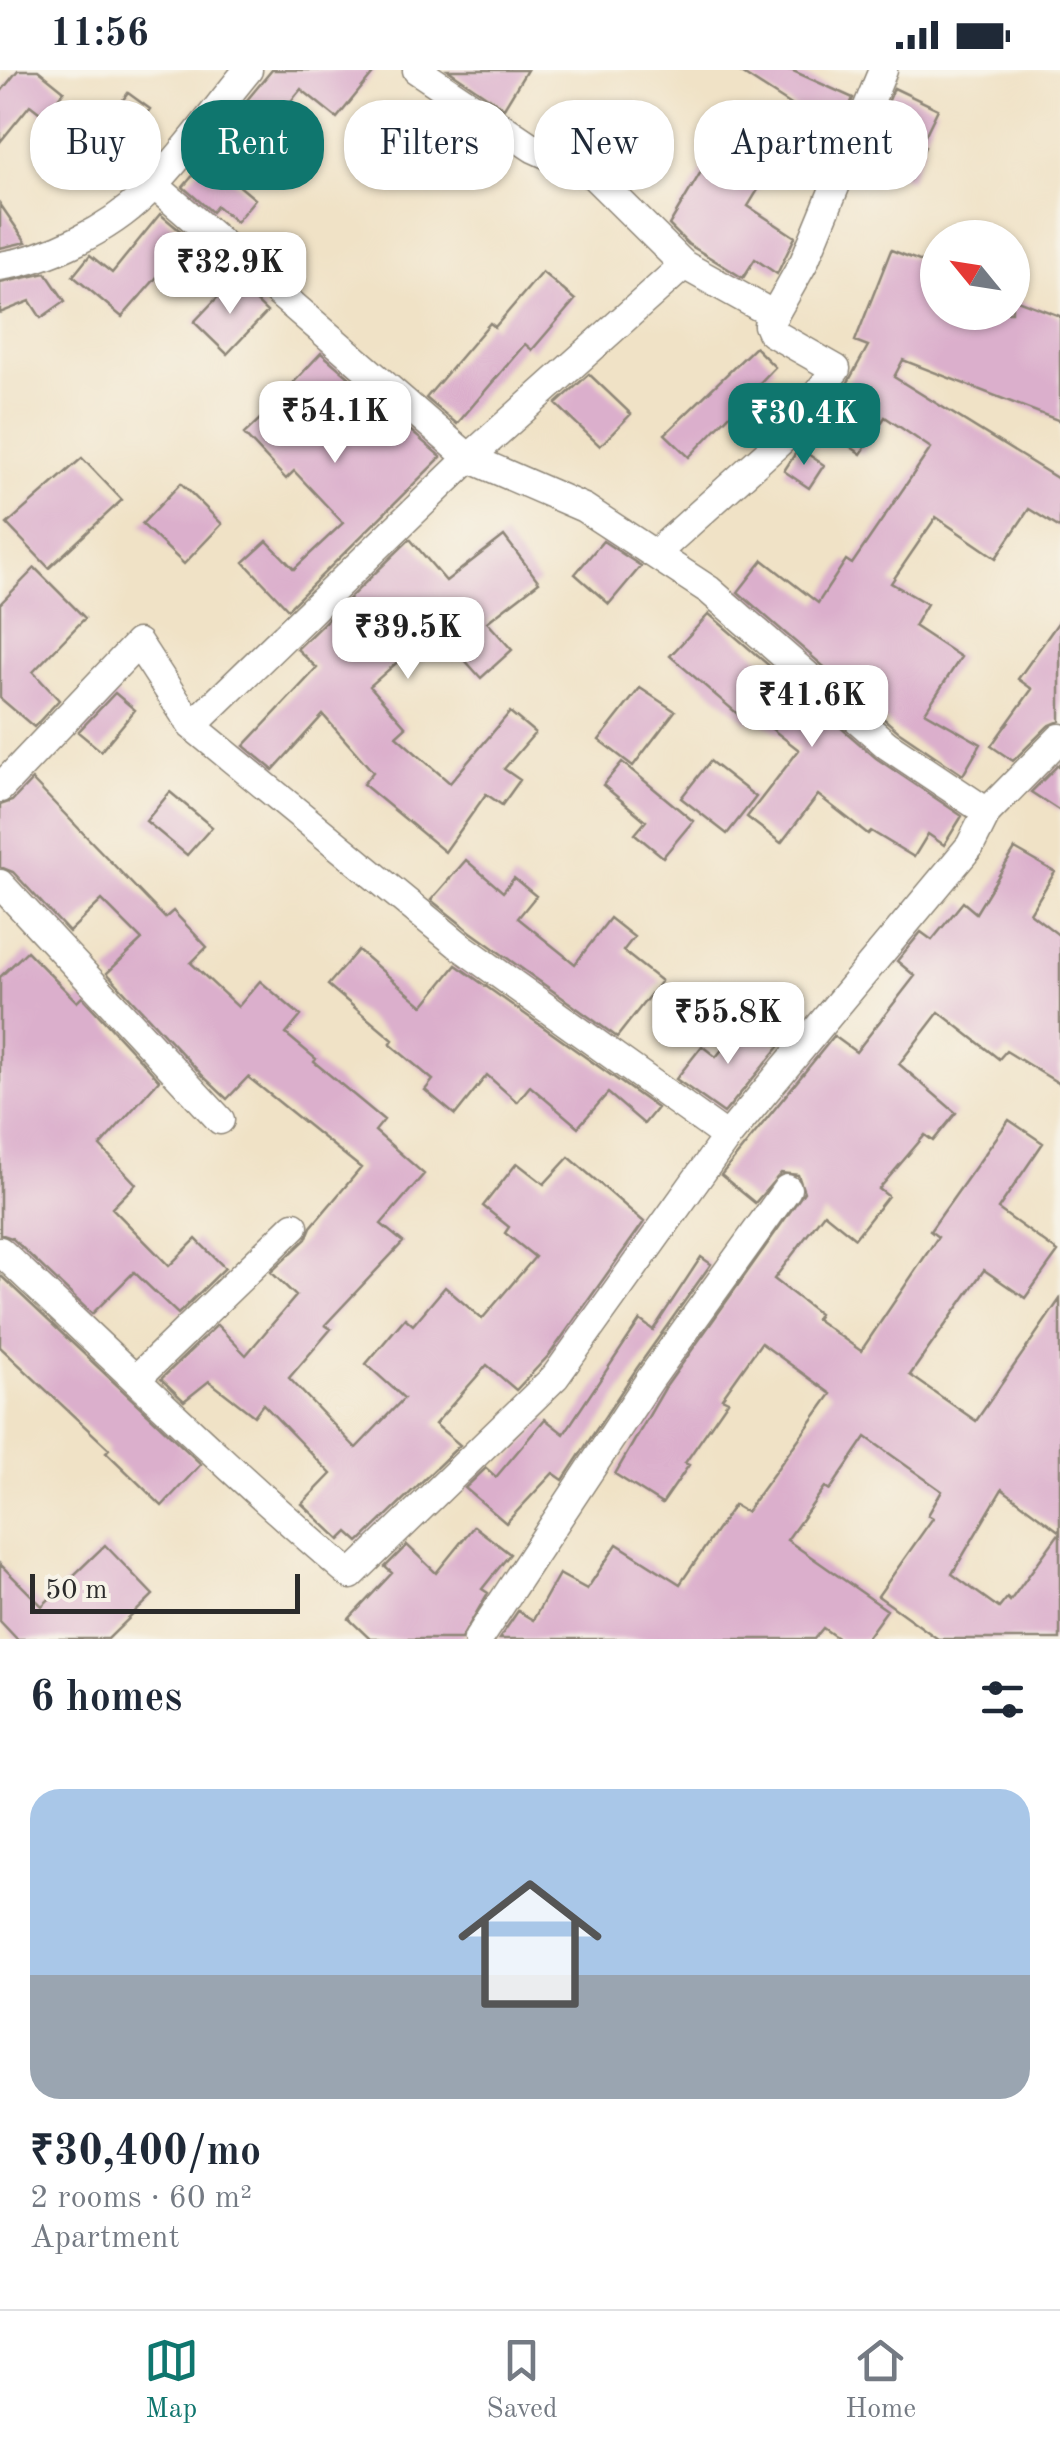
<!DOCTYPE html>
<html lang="en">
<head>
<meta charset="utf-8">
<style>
	:root { --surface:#fff; --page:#f2f2f3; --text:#1f2937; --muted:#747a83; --line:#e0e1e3; --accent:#0f766e }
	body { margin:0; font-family:"Old Standard TT",serif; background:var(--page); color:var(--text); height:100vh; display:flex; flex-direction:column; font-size:38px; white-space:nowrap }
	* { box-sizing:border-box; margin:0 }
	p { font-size:32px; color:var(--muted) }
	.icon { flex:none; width:55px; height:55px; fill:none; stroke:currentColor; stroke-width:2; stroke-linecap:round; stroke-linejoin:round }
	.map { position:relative; height:1569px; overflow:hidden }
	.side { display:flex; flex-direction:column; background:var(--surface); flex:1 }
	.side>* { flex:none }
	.banner { position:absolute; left:30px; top:30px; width:1000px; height:90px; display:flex; gap:20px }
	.needle { width:65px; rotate:300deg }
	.fabs { position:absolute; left:920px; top:150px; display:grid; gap:20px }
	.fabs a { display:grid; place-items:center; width:110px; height:110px; border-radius:50%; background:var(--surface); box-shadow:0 2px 8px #0004; font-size:50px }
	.scale { position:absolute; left:30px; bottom:25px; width:270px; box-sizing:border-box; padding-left:10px; border:5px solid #2b2b2b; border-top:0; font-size:28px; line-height:35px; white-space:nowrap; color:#2b2b2b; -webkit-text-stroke:8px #f7f3e8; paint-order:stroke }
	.price { position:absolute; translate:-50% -85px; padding:0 22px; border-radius:20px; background:#fff; color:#222; font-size:32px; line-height:65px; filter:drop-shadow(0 2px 5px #0008) }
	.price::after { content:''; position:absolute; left:50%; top:60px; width:30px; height:22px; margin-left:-15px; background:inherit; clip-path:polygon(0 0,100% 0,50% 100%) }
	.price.selected { background:var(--accent); color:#fff }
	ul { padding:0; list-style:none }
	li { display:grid; align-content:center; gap:20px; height:530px; padding:0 30px }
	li+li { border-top:2px solid var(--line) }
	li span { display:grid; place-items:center; height:310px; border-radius:30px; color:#555 }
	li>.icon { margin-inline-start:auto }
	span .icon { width:180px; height:180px; fill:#fffc; stroke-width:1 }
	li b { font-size:42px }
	h2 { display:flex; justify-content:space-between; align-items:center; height:120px; padding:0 30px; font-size:42px }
	.pill { padding:0 35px; border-radius:40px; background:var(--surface); box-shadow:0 2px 8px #0004; font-size:35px; line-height:90px }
	.pill.selected { background:var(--accent); color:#fff }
	.status { display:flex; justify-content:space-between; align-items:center; height:70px; padding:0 50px; background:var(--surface); direction:ltr }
	.status svg { height:28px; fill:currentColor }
	.dock { display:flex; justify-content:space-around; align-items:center; height:140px; border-top:2px solid var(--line); background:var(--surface); font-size:28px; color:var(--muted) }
	.dock a { display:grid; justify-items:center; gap:5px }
	.dock .selected { color:var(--accent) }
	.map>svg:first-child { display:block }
	.building { fill:#dbafcc }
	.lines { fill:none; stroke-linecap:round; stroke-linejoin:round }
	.minor-casing { stroke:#8e8678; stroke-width:31 }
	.minor { stroke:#fff; stroke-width:28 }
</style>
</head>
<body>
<div class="status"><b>11:56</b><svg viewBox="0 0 49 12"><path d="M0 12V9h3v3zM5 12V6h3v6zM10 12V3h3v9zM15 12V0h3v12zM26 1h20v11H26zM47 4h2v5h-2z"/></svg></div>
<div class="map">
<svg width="1060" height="1569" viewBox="0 0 1060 1569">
	<rect width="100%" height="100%" fill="#f7f3e8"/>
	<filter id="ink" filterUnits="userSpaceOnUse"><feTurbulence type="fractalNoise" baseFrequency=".01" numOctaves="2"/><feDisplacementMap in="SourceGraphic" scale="20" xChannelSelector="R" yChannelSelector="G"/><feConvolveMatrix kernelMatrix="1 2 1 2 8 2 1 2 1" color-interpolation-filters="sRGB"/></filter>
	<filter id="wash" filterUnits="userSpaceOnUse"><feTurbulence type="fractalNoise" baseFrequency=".0048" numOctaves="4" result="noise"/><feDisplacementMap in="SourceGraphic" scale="40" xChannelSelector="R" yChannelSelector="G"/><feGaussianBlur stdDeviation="2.25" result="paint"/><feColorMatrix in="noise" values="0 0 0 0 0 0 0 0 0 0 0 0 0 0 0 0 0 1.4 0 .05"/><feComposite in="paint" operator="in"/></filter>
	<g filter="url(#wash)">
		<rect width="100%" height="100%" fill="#f0e2c6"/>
		<g id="blocks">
			<path class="building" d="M18,0H38L64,21L44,46L30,35L0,72V23Z
				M272,0H376L337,48L301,19L274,52L247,30Z
				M448,0H527L504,38Z
				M737,0H791L853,28L840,59L796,38Z
				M894,18L938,39L921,74L925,77L910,110L865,89Z
				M128,23L150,39L113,89L91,73Z
				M717,75L767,105L748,136L795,167L777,204L755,189L743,208L688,174L669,155Z
				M207,89L255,129L236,152L217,136L212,142L183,117Z
				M0,134L26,172L0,178Z
				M160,144L190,169L122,247L73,206L90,185L112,203Z
				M891,180L938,198V242H1012V228L1060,246V351L903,290L894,307L1060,410V458L1029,439L996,488L936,447L891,513L927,534L914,556L961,587L925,642L981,674L963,705L898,661L738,522L763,490L818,533L846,490L852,494L931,378L885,347L861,384L819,355L835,331L837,332L868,276L855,271Z
				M542,202L575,230L532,280L525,274L457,354L426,328L490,253L495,257Z
				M46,203L65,231L41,248L30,231L0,243V213Z
				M234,210L267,242L227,284L194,252Z
				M755,277L775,297L689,387L665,364Z
				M321,283L441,387L288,539L244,492L267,471L294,499L343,453L294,401L286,409L244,364L281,329L280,327Z
				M589,304L631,344L600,376L556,334Z
				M799,378L824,395L809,418L784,401Z
				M82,388L122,430L49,498L7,454Z
				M181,413L222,454L184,494L142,454Z
				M504,466L539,512L487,552L512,580L481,608L436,558L370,616L406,657L396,666L450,713L510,642L535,663L504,699L520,710L502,735L486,724L445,782L363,714L373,702L323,645L273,700L244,676L317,598L297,579L410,469L446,511Z
				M603,471L641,496L609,534L575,504Z
				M35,498L85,548L33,602L59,630L34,657L0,628V534Z
				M709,544L876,688L962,746L944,775L928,764L914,787L871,761L868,764L818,725L781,773L747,747L799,680L754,645L748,653L670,586Z
				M1060,550V651L1048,656L1013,691L991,676L1032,619L1018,609Z
				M640,618L675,641L633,696L599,670Z
				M115,623L135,640L101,681L78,662Z
				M710,691L756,727L727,764L681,728Z
				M622,692L693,751L663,787L635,764L646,751L603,715Z
				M1060,693V741L1031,722Z
				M32,710L165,848L173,841L207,877L191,893L238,937L260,911L301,946L286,964L316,989L314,992L384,1050L375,1061L424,1104L381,1154L403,1172L325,1255L331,1259L289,1308L356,1378L404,1328L366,1294L405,1248L413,1255L445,1217L482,1249L535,1187L505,1163L509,1157L483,1136L517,1093L544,1114L569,1087L644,1152L550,1284L516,1320L487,1295L435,1354L460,1375L359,1472L348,1462L340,1470L302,1434L331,1404L263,1334L254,1346L209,1311L184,1331L161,1309L217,1255L246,1285L296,1226L271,1202L306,1169L311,1157L361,1098L248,1007L227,1029L205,1008L107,903L142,870L102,830L69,862L13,802L0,797V735L12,731Z
				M170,722L212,757L187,785L146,751Z
				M1015,779L1055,802L1030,843L1060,866V1014L1006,981L999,989L939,942L899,994L956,1043L933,1071L925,1065L879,1119L888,1126L855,1168L824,1143L774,1209L819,1244L816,1249L861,1281L938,1167L930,1161L1009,1050L1043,1073L998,1139L1058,1182L1025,1228L984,1200L910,1305L976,1351L1060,1229V1462L1002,1419L952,1504L999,1538L1007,1528L1010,1531L1060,1462V1569H938L878,1526L933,1448L928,1445L942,1421L866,1367L830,1420L825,1417L787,1470L887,1540L866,1569H839L823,1558L814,1569H499L518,1541L533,1550L559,1504L587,1519L617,1474L680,1514L734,1435L746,1442L831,1324L761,1273L722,1328L728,1331L685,1393L689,1395L662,1434L615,1404L665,1318L804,1122L798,1105L781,1103L755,1133L721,1105L834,966L856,982L915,906L897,891L921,862L932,870L963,832L976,843Z
				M466,790L503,822L514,808L536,826L518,848L575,894L610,848L634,867L623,881L661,911L617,967L471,862L431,830Z
				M358,880L423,936L456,895L657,1038L644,1054L608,1023L578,1057L530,1016L517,1032L487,1005L455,1045L425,1020L433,1010L390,974L393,970L328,915Z
				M27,881L77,932L82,927L159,1010L100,1076L136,1114L112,1138L169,1196L196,1169L225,1198L178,1244L134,1202L92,1244L12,1168L0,1164V907Z
				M745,951L779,977L724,1043L676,1009L702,976L716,987Z
				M701,1187L711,1194L637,1298L563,1410L553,1403L506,1453L465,1418L486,1398L496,1407L545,1349L564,1364L640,1250L653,1260Z
				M0,1205L201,1394L162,1436L106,1382L109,1379L0,1277Z
				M474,1456L510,1484L482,1519L488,1523L461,1569H370L349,1549L392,1503L385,1497L407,1475L436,1503Z
				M105,1475L153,1525L108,1569H17L0,1551V1494L42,1536Z"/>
		</g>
	</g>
	<g filter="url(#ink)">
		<use href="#blocks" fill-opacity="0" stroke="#8e8678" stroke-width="2.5"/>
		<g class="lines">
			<g class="minor-casing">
				<path id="minor" d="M417,0L533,78L593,105L684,195L774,245L804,192L883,0
					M153,114L469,388L584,438L709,520L887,675L987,742
					M0,196C49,189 108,160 144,125C182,87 214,41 248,0
					M665,475L784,368L836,299L771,262L768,255L774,245
					M192,656L469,388L684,195
					M0,718L138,573L192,656L460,876L727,1067
					M0,814L220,1050
					M0,1181C116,1290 230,1402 351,1505L555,1307L727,1067L970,776L987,742L1060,668
					M136,1309L294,1156
					M478,1569L651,1308L787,1119"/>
			</g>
			<use href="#minor" class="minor"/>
		</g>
	</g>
</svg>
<div class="fabs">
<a><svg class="needle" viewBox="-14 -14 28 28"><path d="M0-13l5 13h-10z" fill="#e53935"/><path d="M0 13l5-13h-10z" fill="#747a83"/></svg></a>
</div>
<div class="scale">50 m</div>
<b class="price" style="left:230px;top:247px">₹32.9K</b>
<b class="price" style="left:335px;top:396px">₹54.1K</b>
<b class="price selected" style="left:804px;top:398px">₹30.4K</b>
<b class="price" style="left:408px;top:612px">₹39.5K</b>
<b class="price" style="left:812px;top:680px">₹41.6K</b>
<b class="price" style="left:728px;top:997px">₹55.8K</b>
<div class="banner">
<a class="pill">Buy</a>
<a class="pill selected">Rent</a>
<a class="pill">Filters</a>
<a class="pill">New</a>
<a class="pill">Apartment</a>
</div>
</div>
<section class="side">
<h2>6 homes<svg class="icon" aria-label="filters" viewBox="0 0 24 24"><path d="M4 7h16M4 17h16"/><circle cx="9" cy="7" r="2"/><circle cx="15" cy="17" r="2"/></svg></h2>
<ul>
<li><span style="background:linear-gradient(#a9c7e8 60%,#9aa5b1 0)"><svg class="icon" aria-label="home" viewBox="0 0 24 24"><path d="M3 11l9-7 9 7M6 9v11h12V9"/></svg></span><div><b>₹30,400/mo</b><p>2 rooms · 60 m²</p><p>Apartment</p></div></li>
</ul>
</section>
<nav class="dock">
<a class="selected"><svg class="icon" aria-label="map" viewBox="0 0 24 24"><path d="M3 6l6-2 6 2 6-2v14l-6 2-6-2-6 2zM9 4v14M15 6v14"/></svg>Map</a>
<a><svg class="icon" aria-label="saved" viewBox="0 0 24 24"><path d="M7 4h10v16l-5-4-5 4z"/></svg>Saved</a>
<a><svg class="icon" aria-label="home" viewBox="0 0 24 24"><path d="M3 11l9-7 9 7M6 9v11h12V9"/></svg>Home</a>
</nav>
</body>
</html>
